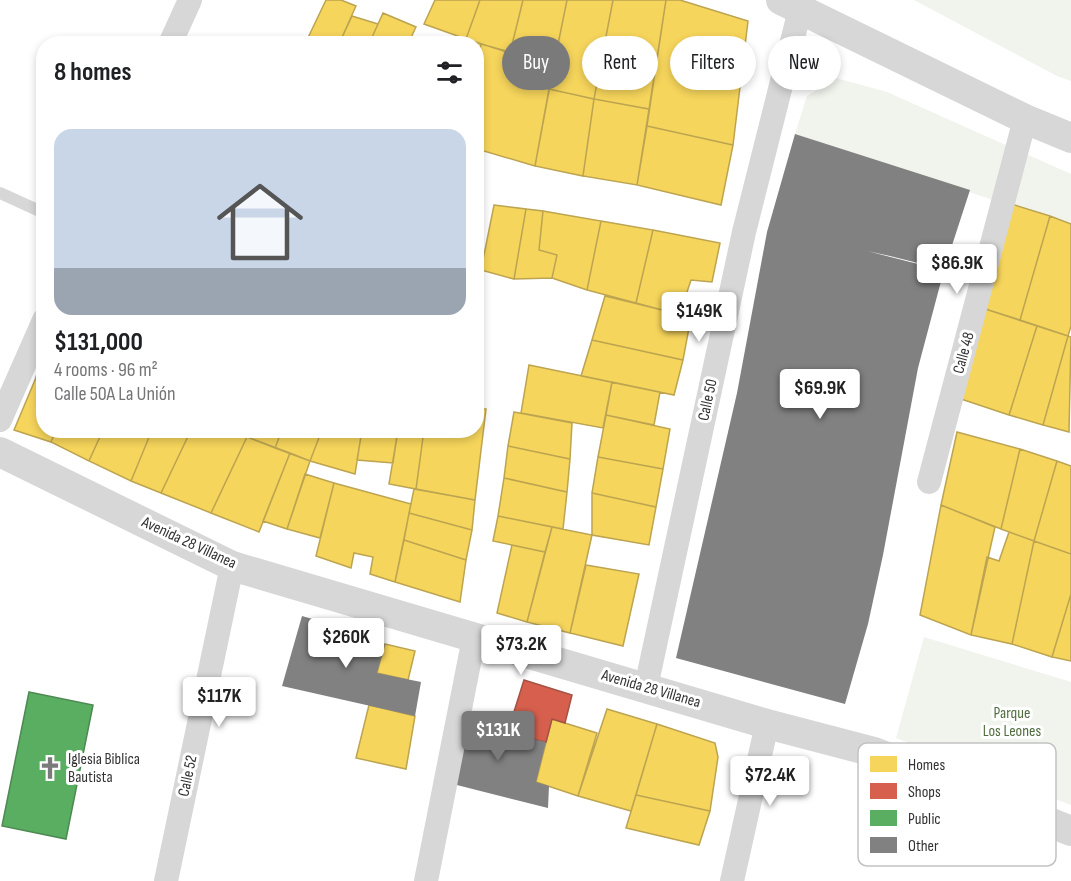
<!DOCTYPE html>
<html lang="en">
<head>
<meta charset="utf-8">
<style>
	:root { --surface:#fff; --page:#f6f6f6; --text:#202124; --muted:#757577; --accent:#7a7a7a }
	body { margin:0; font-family:"Sofia Sans Condensed",sans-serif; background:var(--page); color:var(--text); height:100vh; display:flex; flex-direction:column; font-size:22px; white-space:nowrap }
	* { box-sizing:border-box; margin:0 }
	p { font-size:20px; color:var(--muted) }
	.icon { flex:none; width:33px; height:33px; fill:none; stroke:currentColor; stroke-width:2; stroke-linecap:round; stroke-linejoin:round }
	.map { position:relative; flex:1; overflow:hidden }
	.details { position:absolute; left:36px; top:36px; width:448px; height:402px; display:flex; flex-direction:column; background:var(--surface); border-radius:24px; box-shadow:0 3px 9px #0003 }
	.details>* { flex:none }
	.hud { position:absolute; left:502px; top:36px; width:478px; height:54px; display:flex; gap:12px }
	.price { position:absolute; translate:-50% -51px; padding:0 14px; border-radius:6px; background:#fff; color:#222; font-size:20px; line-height:39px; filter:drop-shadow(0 2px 3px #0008) }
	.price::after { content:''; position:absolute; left:50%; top:36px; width:18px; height:14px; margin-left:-9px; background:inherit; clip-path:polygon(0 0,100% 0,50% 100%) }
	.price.current { background:var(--accent); color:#fff }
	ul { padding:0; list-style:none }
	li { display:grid; align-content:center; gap:12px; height:318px; padding:0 18px }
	li span { display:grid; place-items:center; height:186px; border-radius:18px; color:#555 }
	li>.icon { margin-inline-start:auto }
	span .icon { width:108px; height:108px; fill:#fffc; stroke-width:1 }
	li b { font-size:26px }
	h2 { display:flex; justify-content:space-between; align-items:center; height:72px; padding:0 18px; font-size:26px }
	.tag { padding:0 21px; border-radius:27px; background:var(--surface); box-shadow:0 3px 9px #0003; font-size:21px; line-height:54px }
	.tag.current { background:var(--accent); color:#fff }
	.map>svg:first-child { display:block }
	.green { fill:#f0f4ed }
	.homes { fill:#f6d55c; stroke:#bca450; stroke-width:1.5 }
	.shops { fill:#d6604d; stroke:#a55245; stroke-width:1.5 }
	.public { fill:#5aae61; stroke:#4e8953; stroke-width:1.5 }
	.building { fill:#818181; fill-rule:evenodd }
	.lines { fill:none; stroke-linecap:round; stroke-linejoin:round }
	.service { stroke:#d7d7d7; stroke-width:12 }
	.minor { stroke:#d7d7d7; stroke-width:24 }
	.tertiary { stroke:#d7d7d7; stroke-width:30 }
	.labels { text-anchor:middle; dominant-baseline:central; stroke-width:6; stroke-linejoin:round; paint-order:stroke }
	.street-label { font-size:16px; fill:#333; stroke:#fff }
	.park-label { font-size:16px; fill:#516e40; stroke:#fff }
	.poi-label { font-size:16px; fill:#333; stroke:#fff; text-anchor:start }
	.key { fill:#fff; stroke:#c2c2c2; stroke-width:1.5 }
	.key-label { font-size:16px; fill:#333 }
</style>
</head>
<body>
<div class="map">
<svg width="1071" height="881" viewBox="0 0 1071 881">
	<rect width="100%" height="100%" fill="#fff"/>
	<path class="green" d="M914,0H1071V81L1057,76Z
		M836,78L887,92L1071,174V226L795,134L807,96Z
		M924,637L1071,682V805L896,738Z"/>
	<path class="homes" d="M326,0H341L356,6L339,44H305Z
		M435,0H480L466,39L424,24Z
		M480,0H523L510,53L466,39Z
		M523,0H567L554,64L510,53Z
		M567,0H613L594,99L549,89Z
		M613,0H666L649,109L594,99Z
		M666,0H680L748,21L733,145L647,126Z
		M383,13L416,27L408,44H369Z
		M352,16L378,24L369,44H339Z
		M466,39L481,44L477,69V44H464Z
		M481,44L554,64L535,166L477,149V69Z
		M549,89L594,99L583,176L535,166Z
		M594,99L649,109L637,185L583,176Z
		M647,126L733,145L721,205L637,185Z
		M1005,202L1050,216L1020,320L976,306Z
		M494,205L526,209L514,279L481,270Z
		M526,209L543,211L539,250L557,255L552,278L514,279Z
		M543,211L601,221L587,290L552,278L557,255L539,250Z
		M1050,216L1071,224V326L1068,336L1020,320Z
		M601,221L653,230L636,303L587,290Z
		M653,230L720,243L712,282L691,280L686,295L710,299L703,321L636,303Z
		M605,296L691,317L683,360L592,340Z
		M976,306L1037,326L1009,415L955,397Z
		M1037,326L1068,336L1043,425L1009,415Z
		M1068,336L1071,337L1069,432L1043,425Z
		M592,340L683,360L674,395L581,376Z
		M44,353V383L35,380Z
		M529,365L612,382L603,428L521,413Z
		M35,380L44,383V430H56L51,442L14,430Z
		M612,382L660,392L654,425L606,415Z
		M477,409H486L475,500L416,489L424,430H477Z
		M514,412L572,423L570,459L508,446Z
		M606,415L670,429L663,469L598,457Z
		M56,430H103L89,461L51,442Z
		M103,430H152L131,481L89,461Z
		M152,430H191L161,493L131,481Z
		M191,430H230L247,437L211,513L161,493Z
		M243,430H282L275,448L242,435Z
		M282,430H322L310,461L275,448Z
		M322,430H362L355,474L310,461Z
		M362,430H398L393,463L357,460Z
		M398,430H424L416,489L389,484Z
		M957,432L1020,449L1001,529L941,505Z
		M247,437L290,453L259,532L211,513Z
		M508,446L570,459L567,492L504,478Z
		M1020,449L1057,461L1034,541L1001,529Z
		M290,453L310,461L287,529L263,521Z
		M598,457L663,469L656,507L592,493Z
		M1057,461L1071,466V554L1034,541Z
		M305,474L334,483L320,538L287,529Z
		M504,478L567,492L563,529L498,516Z
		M334,483L411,504L395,582L370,574L373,557L354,553L351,568L316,556Z
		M414,489L475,500L472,530L409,513Z
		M592,493L656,507L649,545L592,535Z
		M941,505L995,527L971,635L920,615Z
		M409,513L472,530L466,560L404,540Z
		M498,516L552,527L545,552L493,541Z
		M552,527L592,535L570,633L527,622Z
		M1009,532L1034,541L1012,644L971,635L987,557L999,561Z
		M404,540L466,560L460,602L395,582Z
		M1034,541L1071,554V594L1052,657L1012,644Z
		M512,545L545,552L527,622L497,613Z
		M586,565L639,574L623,646L570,633Z
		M1071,594V661L1052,657Z
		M385,644L415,651L408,680L377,673Z
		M369,705L415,716L406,769L356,758Z
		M607,709L657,724L631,811L578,796Z
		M552,719L597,733L578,796L536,782Z
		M657,724L715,743L718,757L710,811L636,795Z
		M636,795L710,811L699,845L626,828Z"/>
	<path class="shops" d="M524,680L572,695L565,723L552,719L546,742L507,734Z"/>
	<path class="public" d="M29,692L93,705L66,839L2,826Z"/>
	<path class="building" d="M795,134L970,190L944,270L918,368L883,555L868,624L845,704L676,658L737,393L767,232ZM867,251L890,256L918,263V264Z
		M302,616L351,630L350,635L385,644L377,673L421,682L415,716L282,686Z
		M463,714L508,728L507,734L546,742L536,782L549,786L548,808L445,782Z"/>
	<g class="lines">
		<path class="service" d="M0,193L44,213"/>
		<path class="minor" d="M170,44L190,0
			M0,420L44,320
			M929,482L1025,119
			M646,687L744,232L800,10
			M166,881L232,566
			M426,881L474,638
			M732,881L767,724"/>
		<path class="tertiary" d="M781,0L1025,119L1071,138
			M0,452L232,566L767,724L874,752L1071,831"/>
	</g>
	<defs>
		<g id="church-bare" transform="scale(1.8)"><path d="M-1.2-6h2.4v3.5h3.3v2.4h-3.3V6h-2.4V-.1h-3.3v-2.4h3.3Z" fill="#7a7a7a" stroke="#fff" stroke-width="2.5" paint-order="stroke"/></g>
	</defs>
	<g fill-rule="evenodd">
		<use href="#church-bare" x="50" y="768"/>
	</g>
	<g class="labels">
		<g class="street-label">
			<text transform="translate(964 353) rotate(-75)">Calle 48</text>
			<text transform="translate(708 400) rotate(-78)">Calle 50</text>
			<text transform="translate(189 543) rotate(25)">Avenida 28 Villanea</text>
			<text transform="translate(651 689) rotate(16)">Avenida 28 Villanea</text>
			<text transform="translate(188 776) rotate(-78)">Calle 52</text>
		</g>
		<g class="park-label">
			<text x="1012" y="713">Parque<tspan x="1012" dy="18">Los Leones</tspan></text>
		</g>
		<g class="poi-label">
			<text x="68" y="759">Iglesia Biblica<tspan x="68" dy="18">Bautista</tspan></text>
		</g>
	</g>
	<rect x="858" y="743" width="198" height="123" rx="9" class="key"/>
	<rect x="870" y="756" width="27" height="16" fill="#f6d55c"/>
	<rect x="870" y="783" width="27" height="16" fill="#d6604d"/>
	<rect x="870" y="810" width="27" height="16" fill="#5aae61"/>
	<rect x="870" y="837" width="27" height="16" fill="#818181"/>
	<g class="key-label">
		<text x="908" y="770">Homes</text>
		<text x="908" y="797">Shops</text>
		<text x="908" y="824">Public</text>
		<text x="908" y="851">Other</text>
	</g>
</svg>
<b class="price" style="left:957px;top:295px">$86.9K</b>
<b class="price" style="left:699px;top:343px">$149K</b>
<b class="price" style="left:820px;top:420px">$69.9K</b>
<b class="price" style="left:346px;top:669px">$260K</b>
<b class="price" style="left:521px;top:676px">$73.2K</b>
<b class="price" style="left:219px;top:728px">$117K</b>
<b class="price current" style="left:498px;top:762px">$131K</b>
<b class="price" style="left:770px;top:807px">$72.4K</b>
<div class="hud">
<a class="tag current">Buy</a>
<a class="tag">Rent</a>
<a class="tag">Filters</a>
<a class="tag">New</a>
</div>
<section class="details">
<h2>8 homes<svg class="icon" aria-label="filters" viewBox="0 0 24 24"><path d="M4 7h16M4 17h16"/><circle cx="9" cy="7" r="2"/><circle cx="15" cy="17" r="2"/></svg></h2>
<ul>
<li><span style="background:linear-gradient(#c9d6e8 75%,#9aa5b1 0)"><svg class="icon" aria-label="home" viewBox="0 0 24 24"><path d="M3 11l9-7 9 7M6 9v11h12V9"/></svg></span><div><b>$131,000</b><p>4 rooms · 96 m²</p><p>Calle 50A La Unión</p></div></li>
</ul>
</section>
</div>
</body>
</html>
